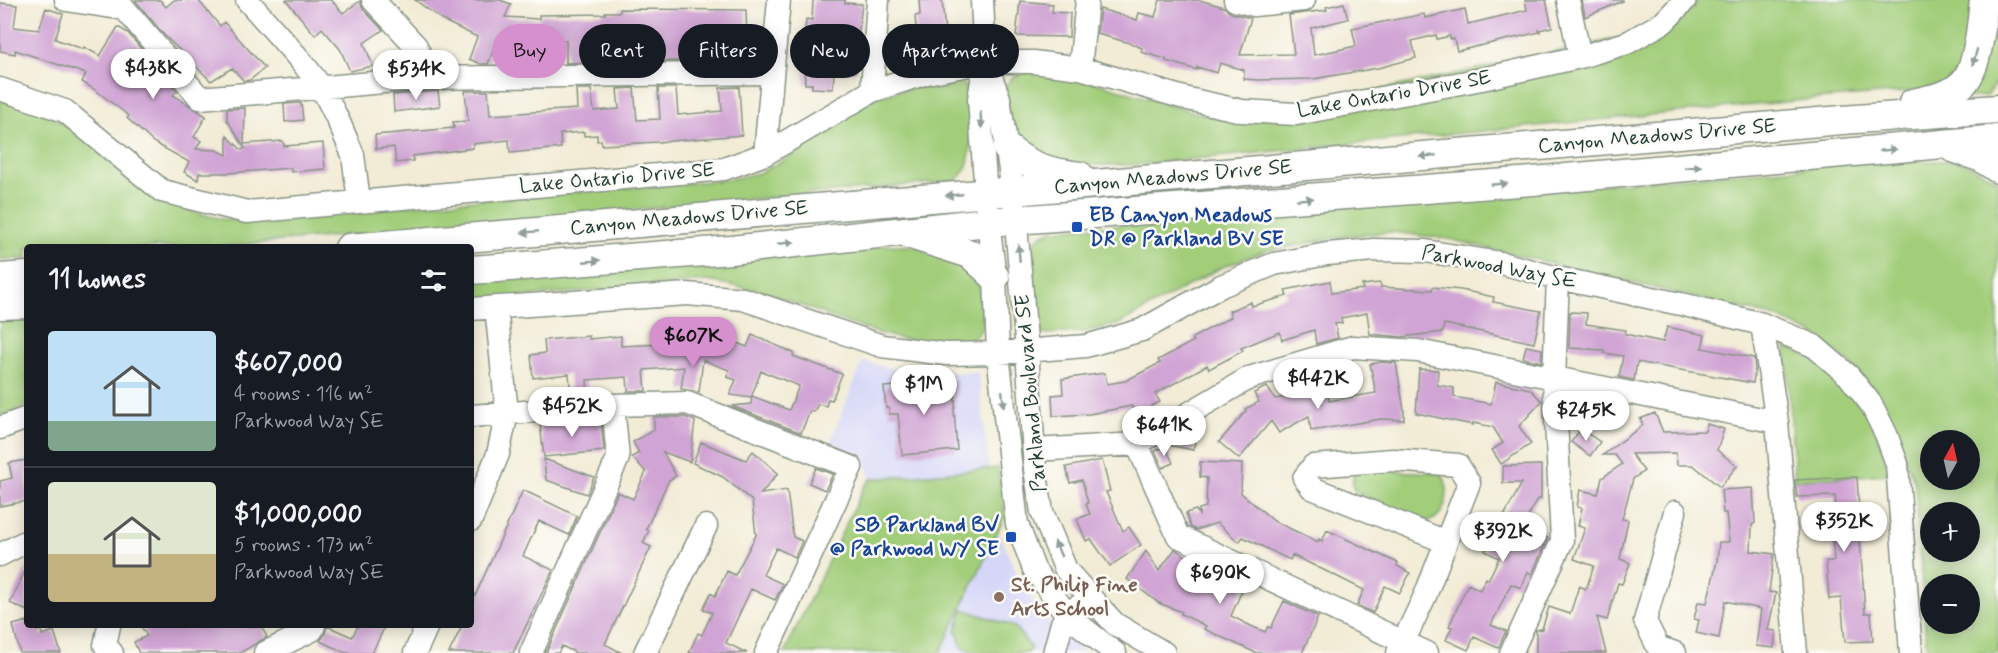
<!DOCTYPE html>
<html lang="en">
<head>
<meta charset="utf-8">
<style>
	:root { --surface:#171b24; --page:#242831; --text:#f1f3f6; --muted:#9ea1a6; --line:#363941; --accent:#d690ce }
	body { margin:0; font-family:Mynerve,sans-serif; background:var(--page); color:var(--text); height:100vh; display:flex; flex-direction:column; font-size:22px; white-space:nowrap }
	* { box-sizing:border-box; margin:0 }
	p { font-size:20px; color:var(--muted) }
	.icon { flex:none; width:33px; height:33px; fill:none; stroke:currentColor; stroke-width:2; stroke-linecap:round; stroke-linejoin:round }
	.map { position:relative; flex:1; overflow:hidden }
	.side { position:absolute; left:24px; top:244px; width:450px; height:384px; display:flex; flex-direction:column; background:var(--surface); border-radius:6px; box-shadow:0 3px 15px #0003 }
	.side>* { flex:none }
	.top-card { position:absolute; left:492px; top:24px; width:570px; height:54px; display:flex; gap:12px }
	.needle { width:39px; rotate:8deg }
	.controls { position:absolute; left:1920px; top:430px; display:grid; gap:12px }
	.controls a { display:grid; place-items:center; width:60px; height:60px; border-radius:50%; background:var(--surface); box-shadow:0 3px 15px #0003; font-size:30px }
	.price { position:absolute; translate:-50% -51px; padding:0 14px; border-radius:21px; background:#fff; color:#222; font-size:20px; line-height:39px; filter:drop-shadow(0 2px 3px #0008) }
	.price::after { content:''; position:absolute; left:50%; top:36px; width:18px; height:14px; margin-left:-9px; background:inherit; clip-path:polygon(0 0,100% 0,50% 100%) }
	.price.current { background:var(--accent); color:#111 }
	ul { padding:0; list-style:none }
	li { display:flex; align-items:center; gap:18px; height:150px; padding:0 24px }
	li+li { border-top:2px solid var(--line) }
	li span { display:grid; place-items:center; flex:none; width:168px; height:120px; border-radius:6px; color:#555 }
	li>.icon { margin-inline-start:auto }
	span .icon { width:72px; height:72px; fill:#fffc; stroke-width:1 }
	li b { font-size:26px }
	h2 { display:flex; justify-content:space-between; align-items:center; height:72px; padding:0 24px; font-size:26px }
	.tag { padding:0 21px; border-radius:27px; background:var(--surface); box-shadow:0 3px 15px #0003; font-size:21px; line-height:54px }
	.tag.current { background:var(--accent); color:#111 }
	.map>svg:first-child { display:block }
	.built { fill:#d6d7f8 }
	.green { fill:#a2ce7a; stroke:#608657; stroke-width:1.5; fill-rule:evenodd }
	.building { fill:#d0a4d4 }
	.lines { fill:none; stroke-linecap:round; stroke-linejoin:round }
	.minor-casing { stroke:#889485; stroke-width:25 }
	.major-casing { stroke:#889485; stroke-width:31 }
	.minor { stroke:#fff; stroke-width:22 }
	.major { stroke:#fff; stroke-width:28 }
	.oneway { fill:#8f9e9a }
	.transit-dot { fill:#1a4fb4; stroke:#fdfcf7; stroke-width:2 }
	.education-dot { fill:#8d6e63; stroke:#fdfcf7; stroke-width:2 }
	.labels { text-anchor:middle; dominant-baseline:central; stroke-width:5; stroke-linejoin:round; paint-order:stroke }
	.street-label { font-size:21px; fill:#1f3d34; stroke:#fdfcf7 }
	.transit-label { font-size:21px; font-weight:bold; fill:#164399; stroke:#fdfcf7; text-anchor:start }
	.education-label { font-size:21px; font-weight:bold; fill:#785e54; stroke:#fdfcf7; text-anchor:start }
</style>
</head>
<body>
<div class="map">
<svg width="1998" height="653" viewBox="0 0 1998 653">
	<rect width="100%" height="100%" fill="#fdfcf7"/>
	<filter id="ink" filterUnits="userSpaceOnUse"><feTurbulence type="fractalNoise" baseFrequency=".0167" numOctaves="2"/><feDisplacementMap in="SourceGraphic" scale="12" xChannelSelector="R" yChannelSelector="G"/><feConvolveMatrix kernelMatrix="1 2 1 2 8 2 1 2 1" color-interpolation-filters="sRGB"/></filter>
	<filter id="wash" filterUnits="userSpaceOnUse"><feTurbulence type="fractalNoise" baseFrequency=".008" numOctaves="4" result="noise"/><feDisplacementMap in="SourceGraphic" scale="24" xChannelSelector="R" yChannelSelector="G"/><feGaussianBlur stdDeviation="1.35" result="paint"/><feColorMatrix in="noise" values="0 0 0 0 0 0 0 0 0 0 0 0 0 0 0 0 0 1.4 0 .05"/><feComposite in="paint" operator="in"/></filter>
	<g filter="url(#wash)">
		<rect width="100%" height="100%" fill="#f2ecd6"/>
		<path class="built" d="M863,361L899,371L978,373L989,469L871,479L863,456L829,445Z
			M998,532L1020,580L1040,613L1084,653H941Z"/>
		<path class="green" d="M1698,0H1973L1961,69L1947,83L1919,91L1815,99L1132,165H1073L1040,157L1022,143L1009,124L1005,87L1013,77L1033,70L1080,78L1197,113L1242,120L1671,27L1694,7Z
			M1993,33L1998,81L1987,96L1962,98Z
			M947,77C951,79 957,80 961,82C975,93 972,145 968,162C967,169 961,176 955,181L216,247L27,248V259H0V100L42,111L89,139L167,202L196,213L227,220L726,180L759,173L797,153L869,100Z
			M1884,161H1946L1964,163L1998,180V653H1927L1915,483L1882,400L1850,363L1815,335L1777,317L1449,239L1392,232L1346,236L1265,251L1220,268L1119,324L1084,332L1041,334L1035,324L1029,249L1041,235L1053,230ZM1930,441H1970V480H1930ZM1930,513H1970V552H1930ZM1930,585H1970V624H1930Z
			M895,245L928,248L972,268L979,284L984,324C982,328 979,333 976,336C970,341 958,342 950,343C889,345 835,317 779,297C755,289 731,285 707,281L471,301V277Z
			M27,313V406L0,416V314Z
			M1786,347L1816,360L1847,386L1874,423L1889,474L1795,480Z
			M998,468L1005,516L940,653H784L864,487L871,479Z
			M1359,470L1441,473C1454,490 1445,522 1422,523L1355,492L1352,485L1353,476Z
			M963,609L1015,627L1031,648L1028,653H975L962,647L956,630Z"/>
		<g id="blocks">
			<path class="building" d="M135,0H160L166,7L174,0H198L220,26L224,22L265,68L250,80L244,81L232,68L211,81L164,35Z
				M286,0H331L343,13L360,1L363,9L383,30L364,43L373,66L350,71L340,49L322,28L315,35Z
				M415,0H500L511,4L505,17L539,19V15L605,14V12H620V9L746,10L747,39L732,40V60L566,63V40L540,39L535,63H521L516,62L519,45L499,36L488,64H481L469,59L477,37L444,21Z
				M813,0H845V3L862,4L856,54V72L834,73L833,89L812,88V84H805L804,64H802L806,19L812,20Z
				M919,0H942L945,32H939L941,46L918,49L915,16L920,15Z
				M1160,0H1199L1224,7L1231,13L1251,18L1240,55L1294,54L1289,15L1327,10L1326,7L1344,3L1348,19L1311,28L1314,55L1356,46L1352,28L1424,14L1425,18L1465,9L1468,24L1527,10L1525,0H1546L1552,27L1539,30L1540,32L1457,51L1454,39H1450V36L1437,39L1436,35L1412,41L1416,58L1378,68L1313,79L1258,80L1244,79V70L1220,63L1217,73L1197,67V70L1166,61V59L1141,52L1142,48L1130,43L1097,34L1100,9L1137,20L1139,13L1155,17Z
				M1582,0H1623V1L1585,17Z
				M1020,1L1053,4L1052,12L1070,13L1069,37L1016,36Z
				M0,3L17,5L14,27L39,30L46,8L63,14L55,39L83,49L84,47L100,56L118,27L128,33L151,61L150,62L177,91L173,95L206,116L194,137L201,141L196,149L217,150L227,155V136L242,150L245,148L227,120V109L245,108L244,144L283,141L284,146L323,143L325,169L291,172V168L228,173H199L198,180L184,172L189,162L153,142L127,118L129,116L94,89L82,82L86,74L15,50V54L0,51Z
				M902,40L903,57L888,58L889,41Z
				M739,87L742,135L659,142L602,145L601,140L597,141V135L584,136V132L560,134L561,148L510,153L509,140L473,144V148L413,156V161L396,163L394,147L376,149L375,135L454,128L453,122L468,121L465,91H488L490,115L577,109L576,89H591L594,111L619,109L617,89L634,88L637,120L660,119L658,88H676L678,115L722,111L720,88Z
				M438,91L440,106L394,112L393,95Z
				M301,103L303,120L285,122L284,104Z
				M1330,281L1332,293L1363,289L1362,285L1380,283L1381,287L1432,290L1433,287L1461,290L1494,297L1493,302L1541,311L1534,343L1444,324L1443,332L1402,337L1370,334L1367,313L1341,318L1342,323L1335,324L1338,338L1316,344L1314,330L1282,340L1280,332L1241,348L1243,351L1209,369L1207,365L1155,394L1160,402L1151,406L1154,418L1136,429L1132,406L1089,414L1053,416L1052,395L1063,394L1062,379L1105,373L1107,384L1125,381L1160,363L1158,360L1194,341L1192,338L1231,317L1229,311L1251,302L1252,306L1287,296L1285,290Z
				M1570,312L1587,313L1586,324L1626,330L1625,334L1663,342L1667,327L1705,335L1702,348L1754,358L1755,369L1753,383L1637,362L1634,380L1619,377L1623,356L1604,353V350L1569,348Z
				M681,326V330L732,341L747,347L752,335L794,353L793,356L842,374L832,400L828,399L826,406L818,404L814,412L810,411L801,433L732,406L751,404L752,396L789,410L799,386L761,371L751,398L730,395L736,380L727,377L729,370L703,360L699,392L681,389L684,367L644,370L646,391H628L627,377L587,380L588,393L571,395L569,374L533,378L531,355L545,353L544,340L589,336V339L621,336V346L661,344V340H663L662,328Z
				M1526,346L1542,349L1541,362L1523,358Z
				M1381,362L1396,363L1404,410V420L1381,419L1311,431L1309,416L1279,433L1271,421L1239,459L1219,442L1246,411L1245,409L1259,402L1254,393L1264,388L1267,387L1275,399L1327,390L1329,401L1376,393L1370,364Z
				M1419,369L1438,370L1437,385L1454,388V397L1491,404L1496,382L1530,389L1542,401L1519,426L1531,444L1501,464L1492,450L1503,443L1493,427L1473,423V425L1416,413Z
				M955,381V408L954,409L957,450L902,455L898,414H889V408H886L884,387Z
				M1655,413L1663,432L1705,431L1707,424L1724,429L1717,450L1737,466L1720,487L1693,465H1677L1676,453L1631,454L1644,471L1633,479L1622,519L1628,520L1620,559L1630,563L1622,584L1618,583L1607,620L1597,617L1606,653H1536V630L1542,629L1549,607L1570,614L1579,586L1586,589L1594,566L1574,559L1585,528L1578,526L1582,508L1577,507L1580,490L1598,494L1602,478L1622,464L1615,455H1603L1643,425L1640,419Z
				M654,417H685L695,421L690,462L663,452L676,476L669,480L646,529L649,530L643,543L651,547L605,644L622,653H576L562,646L558,653H546L618,492L633,499L646,472L632,457L639,453L633,442L654,430Z
				M601,419L604,451L544,457L540,424Z
				M1581,429L1600,442L1590,456L1571,442Z
				M1185,436L1196,438L1193,450L1168,445Z
				M701,442L746,460L753,451L778,473L761,494L787,490L793,537L802,541L795,557L776,548L763,575L783,584L775,600L751,589L726,643L747,653H689L698,633L702,635L712,613L703,609L711,593L715,596L727,571L735,575L756,535L752,501L723,477L693,463Z
				M1165,446L1173,463L1163,468L1155,451Z
				M544,459L594,477L587,494L546,480Z
				M27,460V501L0,506V481L12,478L9,463Z
				M1102,460L1110,491L1106,492L1123,531L1129,527L1141,545L1110,566L1091,539L1086,541L1077,519L1090,514L1086,504L1088,503L1082,480L1070,483L1066,467Z
				M1200,462L1242,464L1241,493L1274,521L1318,542L1319,539L1322,541L1327,530L1398,563L1397,566L1410,573L1400,593L1385,586L1373,613L1357,605L1364,590L1332,574L1292,555L1290,560L1243,537L1239,542L1217,523L1196,530L1190,527L1186,513L1196,510L1199,515V509L1206,507L1207,478L1200,477Z
				M1541,465V499H1537L1524,525L1548,538L1532,574L1528,572L1521,588L1511,584L1491,625L1506,631L1498,648L1474,637L1468,650L1446,640L1452,627L1449,626L1468,584L1480,590L1486,578L1488,580L1499,558L1485,551L1522,483H1503V466Z
				M816,468L833,474L825,490L809,483Z
				M1857,477L1859,509H1858L1865,613H1871L1873,641L1845,642L1841,598L1829,599L1826,561H1834L1831,521L1837,520L1835,496L1797,497L1795,480Z
				M1753,488L1755,523L1752,525L1751,551L1774,554L1769,592L1776,593L1768,630L1776,631L1774,648L1756,646L1761,609L1725,601L1719,638L1696,633L1699,620L1694,619L1698,602L1707,603L1717,561L1719,542H1729L1726,513H1723L1721,490Z
				M523,490L577,516L569,535L539,521L523,556L553,570L545,587L513,653H449L462,626H471V605Z
				M1175,549L1208,571L1210,566L1245,583L1231,616L1253,627L1265,632L1268,627L1271,628L1284,601L1318,617L1302,653H1256L1204,629L1206,626L1181,614L1182,612L1159,603L1127,579L1146,551L1159,571Z
				M27,567V611L10,603Z
				M27,621V626H35L37,631L41,630L42,635L54,631L61,653H20L13,625Z
				M141,626H261L267,637L240,653H139L134,642L147,636Z
				M327,626L352,637L358,626H385L372,653H346L320,641L324,636Z"/>
		</g>
	</g>
	<g filter="url(#ink)">
		<use href="#blocks" fill-opacity="0" stroke="#889485" stroke-width="1.5"/>
		<g class="lines">
			<g class="minor-casing">
				<path id="minor" d="M66,0L125,9L200,98L430,78
					M247,0L302,62L322,88L338,120L353,155L359,201
					M373,0L416,46L430,78L771,73
					M982,0L985,62L979,99L988,222L995,277L998,353L1017,524L1034,569L1067,615L1115,653
					M1235,0L1254,5L1304,0
					M1568,0L1580,57
					M986,64L999,98L1013,190L1027,351L1035,469L1042,512L1066,570L1090,597L1115,624L1164,653
					M1080,68L1087,0
					M0,89L65,111L162,191L247,212L724,169L765,154L872,91L927,73L985,62H1033L1080,68L1188,99L1242,111L1296,114L1482,79L1580,57L1627,43L1664,22L1685,0
					M872,91L878,0
					M765,154L779,0
					M471,309L687,294L743,299L882,346L946,354L998,353L1086,346L1142,330L1221,286L1274,264L1327,254L1374,250L1425,251L1501,263L1558,278L1685,305L1762,324L1814,346L1849,376L1871,404L1886,434L1897,464L1911,653
					M1762,324L1777,422
					M471,416L613,405L687,403L851,467L766,653
					M0,428L27,418
					M1034,450L1137,444
					M1675,512L1645,621L1658,647L1675,653
					M471,520L498,454L507,413L496,307
					M0,555L27,541
					M109,626L105,645L112,653
					M265,653L312,630L314,626
					M415,653L427,626
					M531,653L618,458L613,405
					M645,653L706,526
					M1054,653L1062,623L1077,607
					M1398,653L1425,596L1469,483L1458,465L1393,460L1313,466L1304,478L1312,488L1446,542
					M1427,653L1178,536L1137,444L1249,378L1353,347L1418,351L1777,422L1796,653
					M1511,653L1562,541L1554,379L1558,278"/>
			</g>
			<g class="major-casing">
				<path id="major" d="M1913,103C1930,99 1948,97 1961,85C1978,72 1982,21 1984,0
					M1007,148C1032,168 1049,172 1080,176
					M1953,148L1982,158L1998,169
					M911,235L970,254L995,277
					M349,248L1842,120L1998,109
					M471,270L731,250L988,222L1533,181L1998,139
					M0,278L27,276
					M0,305L27,304"/>
			</g>
			<use href="#minor" class="minor"/>
			<use href="#major" class="major"/>
		</g>
		<defs><path id="oneway-solid" d="M-6-.8H1V-3.2L6.5 0L1 3.2V.8H-6Z" transform="scale(1.5)"/></defs>
		<g class="oneway">
			<use href="#oneway-solid" transform="translate(1975 57) rotate(105)"/>
			<use href="#oneway-solid" transform="translate(981 120) rotate(86)"/>
			<use href="#oneway-solid" transform="translate(1888 150) rotate(-5)"/>
			<use href="#oneway-solid" transform="translate(1428 156) rotate(175)"/>
			<use href="#oneway-solid" transform="translate(1693 167) rotate(-5)"/>
			<use href="#oneway-solid" transform="translate(1499 184) rotate(-5)"/>
			<use href="#oneway-solid" transform="translate(954 195) rotate(175)"/>
			<use href="#oneway-solid" transform="translate(1305 199) rotate(-5)"/>
			<use href="#oneway-solid" transform="translate(530 232) rotate(175)"/>
			<use href="#oneway-solid" transform="translate(786 243) rotate(-6)"/>
			<use href="#oneway-solid" transform="translate(1019 253) rotate(-95)"/>
			<use href="#oneway-solid" transform="translate(592 261) rotate(-5)"/>
			<use href="#oneway-solid" transform="translate(1003 399) rotate(84)"/>
			<use href="#oneway-solid" transform="translate(1058 549) rotate(-113)"/>
		</g>
	</g>
	<g class="transit-dot">
		<rect x="1071" y="221" width="12" height="12" rx="3"/>
		<rect x="1005" y="531" width="12" height="12" rx="3"/>
	</g>
	<circle class="education-dot" cx="999" cy="597" r="6"/>
	<g class="labels">
		<g class="street-label">
			<text transform="translate(1394 94) rotate(-10)">Lake Ontario Drive SE</text>
			<text transform="translate(1657 136) rotate(-5)">Canyon Meadows Drive SE</text>
			<text transform="translate(1173 177) rotate(-5)">Canyon Meadows Drive SE</text>
			<text transform="translate(617 178) rotate(-5)">Lake Ontario Drive SE</text>
			<text transform="translate(689 218) rotate(-5)">Canyon Meadows Drive SE</text>
			<text transform="translate(1499 267) rotate(11)">Parkwood Way SE</text>
			<text transform="translate(1031 393) rotate(-95)">Parkland Boulevard SE</text>
		</g>
		<g class="transit-label">
			<text x="1089" y="215">EB Canyon Meadows<tspan x="1089" dy="24">DR @ Parkland BV SE</tspan></text>
			<text x="999" y="525" text-anchor="end">SB Parkland BV<tspan x="999" dy="24">@ Parkwood WY SE</tspan></text>
		</g>
		<g class="education-label">
			<text x="1011" y="585">St. Philip Fine<tspan x="1011" dy="24">Arts School</tspan></text>
		</g>
	</g>
</svg>
<div class="controls">
<a><svg class="needle" viewBox="-14 -14 28 28"><path d="M0-13l5 13h-10z" fill="#e53935"/><path d="M0 13l5-13h-10z" fill="#9ea1a6"/></svg></a>
<a>+</a>
<a>−</a>
</div>
<b class="price" style="left:153px;top:100px">$438K</b>
<b class="price" style="left:416px;top:101px">$534K</b>
<b class="price current" style="left:693px;top:368px">$607K</b>
<b class="price" style="left:1318px;top:410px">$442K</b>
<b class="price" style="left:924px;top:416px">$1M</b>
<b class="price" style="left:572px;top:438px">$452K</b>
<b class="price" style="left:1586px;top:442px">$245K</b>
<b class="price" style="left:1164px;top:457px">$641K</b>
<b class="price" style="left:1844px;top:553px">$352K</b>
<b class="price" style="left:1503px;top:563px">$392K</b>
<b class="price" style="left:1220px;top:605px">$690K</b>
<div class="top-card">
<a class="tag current">Buy</a>
<a class="tag">Rent</a>
<a class="tag">Filters</a>
<a class="tag">New</a>
<a class="tag">Apartment</a>
</div>
<section class="side">
<h2>11 homes<svg class="icon" aria-label="filters" viewBox="0 0 24 24"><path d="M4 7h16M4 17h16"/><circle cx="9" cy="7" r="2"/><circle cx="15" cy="17" r="2"/></svg></h2>
<ul>
<li><span style="background:linear-gradient(#bfe0f5 75%,#7fa58c 0)"><svg class="icon" aria-label="home" viewBox="0 0 24 24"><path d="M3 11l9-7 9 7M6 9v11h12V9"/></svg></span><div><b>$607,000</b><p>4 rooms · 116 m²</p><p>Parkwood Way SE</p></div></li>
<li><span style="background:linear-gradient(#dfe7d0 60%,#c2b280 0)"><svg class="icon" aria-label="home" viewBox="0 0 24 24"><path d="M3 11l9-7 9 7M6 9v11h12V9"/></svg></span><div><b>$1,000,000</b><p>5 rooms · 173 m²</p><p>Parkwood Way SE</p></div></li>
</ul>
</section>
</div>
</body>
</html>
